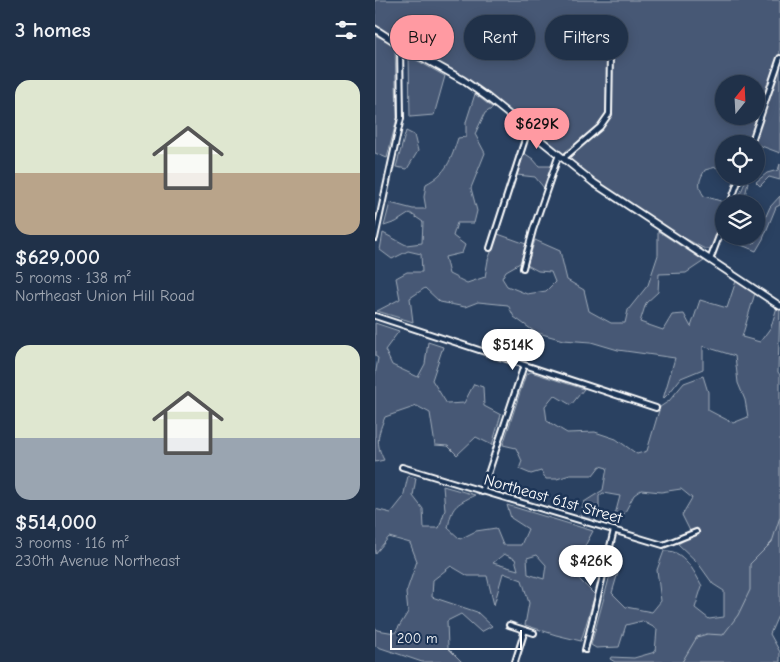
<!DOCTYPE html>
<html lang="en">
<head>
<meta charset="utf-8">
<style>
	:root { --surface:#203149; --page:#283950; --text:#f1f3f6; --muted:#a2a9b4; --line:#3d4c61; --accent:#ff9aa2 }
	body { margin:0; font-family:"Comic Neue",sans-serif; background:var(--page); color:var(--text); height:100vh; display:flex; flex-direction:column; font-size:19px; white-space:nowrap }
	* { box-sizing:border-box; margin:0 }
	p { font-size:16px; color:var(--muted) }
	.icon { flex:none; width:28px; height:28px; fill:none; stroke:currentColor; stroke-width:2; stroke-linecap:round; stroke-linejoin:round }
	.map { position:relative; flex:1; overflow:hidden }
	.panel { display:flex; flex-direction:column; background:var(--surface); width:375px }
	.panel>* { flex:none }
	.top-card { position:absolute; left:15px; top:15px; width:315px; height:45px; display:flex; gap:10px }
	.needle { width:32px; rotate:18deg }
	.tools { position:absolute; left:340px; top:75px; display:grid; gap:10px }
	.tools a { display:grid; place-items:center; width:50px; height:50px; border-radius:50%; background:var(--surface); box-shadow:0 2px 12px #0003,0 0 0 1px var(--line); font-size:25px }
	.scale { position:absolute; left:15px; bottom:12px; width:132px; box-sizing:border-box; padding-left:5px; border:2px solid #fff; border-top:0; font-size:14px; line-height:18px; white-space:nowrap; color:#fff; -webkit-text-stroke:4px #1d3557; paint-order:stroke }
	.price { position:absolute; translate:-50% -42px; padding:0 11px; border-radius:18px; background:#fff; color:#222; font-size:16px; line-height:32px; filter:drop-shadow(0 1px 2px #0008) }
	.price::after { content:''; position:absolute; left:50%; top:30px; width:15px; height:11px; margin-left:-8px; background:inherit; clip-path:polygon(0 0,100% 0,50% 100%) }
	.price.active { background:var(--accent); color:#111 }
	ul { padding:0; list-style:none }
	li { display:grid; align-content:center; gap:10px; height:265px; padding:0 15px }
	li span { display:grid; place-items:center; height:155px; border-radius:15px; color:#555 }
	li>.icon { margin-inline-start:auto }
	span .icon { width:90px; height:90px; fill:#fffc; stroke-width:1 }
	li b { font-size:21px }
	h2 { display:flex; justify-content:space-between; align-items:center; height:60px; padding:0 15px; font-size:21px }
	.tag { padding:0 18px; border-radius:22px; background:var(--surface); box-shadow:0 2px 12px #0003,0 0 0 1px var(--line); font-size:18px; line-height:45px }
	.tag.active { background:var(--accent); color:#111 }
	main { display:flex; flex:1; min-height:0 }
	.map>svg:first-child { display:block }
	.green { fill:#465975; stroke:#a2acba; fill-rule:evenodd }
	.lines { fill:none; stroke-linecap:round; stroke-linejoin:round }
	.stream { stroke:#a7b1be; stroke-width:1 }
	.street-casing { stroke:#fff; stroke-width:8 }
	.secondary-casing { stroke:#fff; stroke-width:9 }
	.street { stroke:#1d3557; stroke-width:4 }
	.secondary { stroke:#1d3557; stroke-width:5.5 }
	.labels { text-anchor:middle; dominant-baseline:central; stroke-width:5; stroke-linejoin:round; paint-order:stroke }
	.street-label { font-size:16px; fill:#fff; stroke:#1d3557 }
</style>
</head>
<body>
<main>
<section class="panel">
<h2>3 homes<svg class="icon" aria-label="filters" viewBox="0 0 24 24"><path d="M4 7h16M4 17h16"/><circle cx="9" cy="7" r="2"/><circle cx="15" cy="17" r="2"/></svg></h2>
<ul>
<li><span style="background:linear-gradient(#dfe7d0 60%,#b9a48a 0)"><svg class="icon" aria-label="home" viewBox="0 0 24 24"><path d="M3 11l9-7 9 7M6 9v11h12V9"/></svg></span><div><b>$629,000</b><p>5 rooms · 138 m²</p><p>Northeast Union Hill Road</p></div></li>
<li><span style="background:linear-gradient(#dfe7d0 60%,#9aa5b1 0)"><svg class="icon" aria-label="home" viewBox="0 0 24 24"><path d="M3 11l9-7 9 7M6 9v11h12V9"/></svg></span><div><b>$514,000</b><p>3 rooms · 116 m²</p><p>230th Avenue Northeast</p></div></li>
</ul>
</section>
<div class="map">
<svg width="405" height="662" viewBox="0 0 405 662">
	<rect width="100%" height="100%" fill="#2a4161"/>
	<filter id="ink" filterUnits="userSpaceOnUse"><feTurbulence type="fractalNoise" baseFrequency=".02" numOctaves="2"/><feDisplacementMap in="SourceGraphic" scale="10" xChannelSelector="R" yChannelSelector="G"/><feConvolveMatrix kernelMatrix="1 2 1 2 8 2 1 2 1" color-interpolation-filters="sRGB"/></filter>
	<g filter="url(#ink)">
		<path class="green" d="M0,0H405V153L381,144L369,141L368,144H349V174L341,167L330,170C324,180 322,186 329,196L349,202L343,232L336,249H330L265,214L237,195L112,97L0,29ZM349,84H381V116H349Z
			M0,35L14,42L20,47L22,118L12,158L0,153Z
			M34,56L70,76L59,115L35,117Z
			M100,94L118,108L110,113L100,134L110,153L96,188L102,211L99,223H82L78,236L90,245L87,253L70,257L74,274L92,283L110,277L113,260L123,234L151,244L145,263L131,271L127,278L132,286L152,294L171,291L180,282L176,272L163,271L152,265L160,240L185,251L192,280L209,290L214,311L236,323H250L253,310L273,285L283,255V231L329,261L311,273L284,274L283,292L271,303L265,322L288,330L297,315L309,314L316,327L325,300L352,308L361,281L380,293L367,337L385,342L396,327L402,307L405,309L403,372L405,375V611L395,634L405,652V662H240L235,659L236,657L259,658L280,652L282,629L267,621L251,625L244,647L221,648L216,645L238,564L244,569L237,593L251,607L277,612L286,601L282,570L289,551C308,549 319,571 327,586L320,608L334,619L349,617V591L338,584L323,563L303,544L313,538L315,531L307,515L317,498L306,489L286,492L266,490L259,495L242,527L237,526L245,496L228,493L224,496V509L221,521L205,516L209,502L228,490L232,468L225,466L218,475H195L182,479H171L166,471L156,474L144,469L147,461L141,448L128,445L151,374L156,372L209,389L196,405L179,395L170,406L172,421L192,433L220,432L241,439L262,454L272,451L285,407L294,401L309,383L328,376L333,392V410L358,423L373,417L370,400L363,383L360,356L328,346V369L306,378L295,392L288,399L300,358L243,350L216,342L188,340L160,332L139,317L133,305L103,302L90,307L65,302L50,288L35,298L38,322L2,311L25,299L21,278L32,272H47L46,254L33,251L17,259L5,250L8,233L31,245L47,243L48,222L35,213L21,222L9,226L15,203L38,209H51L49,197L51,184C72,173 76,160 83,138L91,137V122Z
			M31,131L39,135L43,151L32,169L21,167Z
			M149,153L158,159L164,166H177L169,188L160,177L142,175Z
			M405,164V180L394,177L385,186L381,182L392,173L403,170Z
			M371,180L373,182L369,201L379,199L380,204H361Z
			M405,196V205L401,207L388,239L381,251L364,244L379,243L386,232L389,222L381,220V206L388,216H391L395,207Z
			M0,323L24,331L10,350L17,365L43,377L50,364L53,342L68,347L57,380L72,404L89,403L99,384L108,387L109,406L126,415L117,445L101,437L82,455L73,446L60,445L55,413L42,406L10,417C3,434 0,443 9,460L0,462V376L3,358L0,356Z
			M33,476L41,478L38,496L48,509L49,528H64L70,510L68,486L100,495C80,505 77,506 73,528L85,539L101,531L121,528L128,545H146L153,529L136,518L132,505L218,531L211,544L200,555L199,574L220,595L206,641L181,635L150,625L154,603L147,580L128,573L119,605L112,576H93L76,566L58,580L57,597L102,612L117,626L106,632L86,614L72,621L73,648L87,662H47L0,646V627L2,630L20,633L33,612L31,593L42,561L35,543L14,537L0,554V509L16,513L28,498ZM129,554L140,559L143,570L118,563ZM162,555L171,565L169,579L153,574L152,558Z"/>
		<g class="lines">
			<path class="stream" d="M307,662L322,637L332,634L348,635L363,615L375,590V564L397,542L405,517"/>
			<g class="street-casing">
				<path id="street" d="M376,144L405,58
					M355,204L365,176
					M0,238L26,118L25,45
					M115,248L153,130
					M335,260L349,223
					M148,268L158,230L183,157L189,158L225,127L234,114L235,54L229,43L207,26
					M0,316L281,408
					M27,467L288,545L321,532
					M107,492L149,365
					M134,625L159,633
					M210,650L239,530
					M140,662L150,630"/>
			</g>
			<g class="secondary-casing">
				<path id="secondary" d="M0,29L25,45L88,80L112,97L219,183L405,306"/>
			</g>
			<use href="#street" class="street"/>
			<use href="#secondary" class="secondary"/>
		</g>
	</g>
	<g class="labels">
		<g class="street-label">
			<text transform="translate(178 499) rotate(16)">Northeast 61st Street</text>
		</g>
	</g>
</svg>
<div class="tools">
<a><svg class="needle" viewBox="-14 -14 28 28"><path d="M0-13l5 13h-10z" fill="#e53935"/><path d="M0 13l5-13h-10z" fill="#a2a9b4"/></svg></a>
<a><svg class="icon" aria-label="locate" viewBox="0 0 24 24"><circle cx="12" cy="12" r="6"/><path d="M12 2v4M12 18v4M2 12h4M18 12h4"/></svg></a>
<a><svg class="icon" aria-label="layers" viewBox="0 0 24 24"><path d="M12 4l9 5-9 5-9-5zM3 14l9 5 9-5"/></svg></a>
</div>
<div class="scale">200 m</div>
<b class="price active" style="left:162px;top:150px">$629K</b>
<b class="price" style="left:138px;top:371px">$514K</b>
<b class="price" style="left:216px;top:587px">$426K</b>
<div class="top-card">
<a class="tag active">Buy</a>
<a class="tag">Rent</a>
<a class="tag">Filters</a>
</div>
</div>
</main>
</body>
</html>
